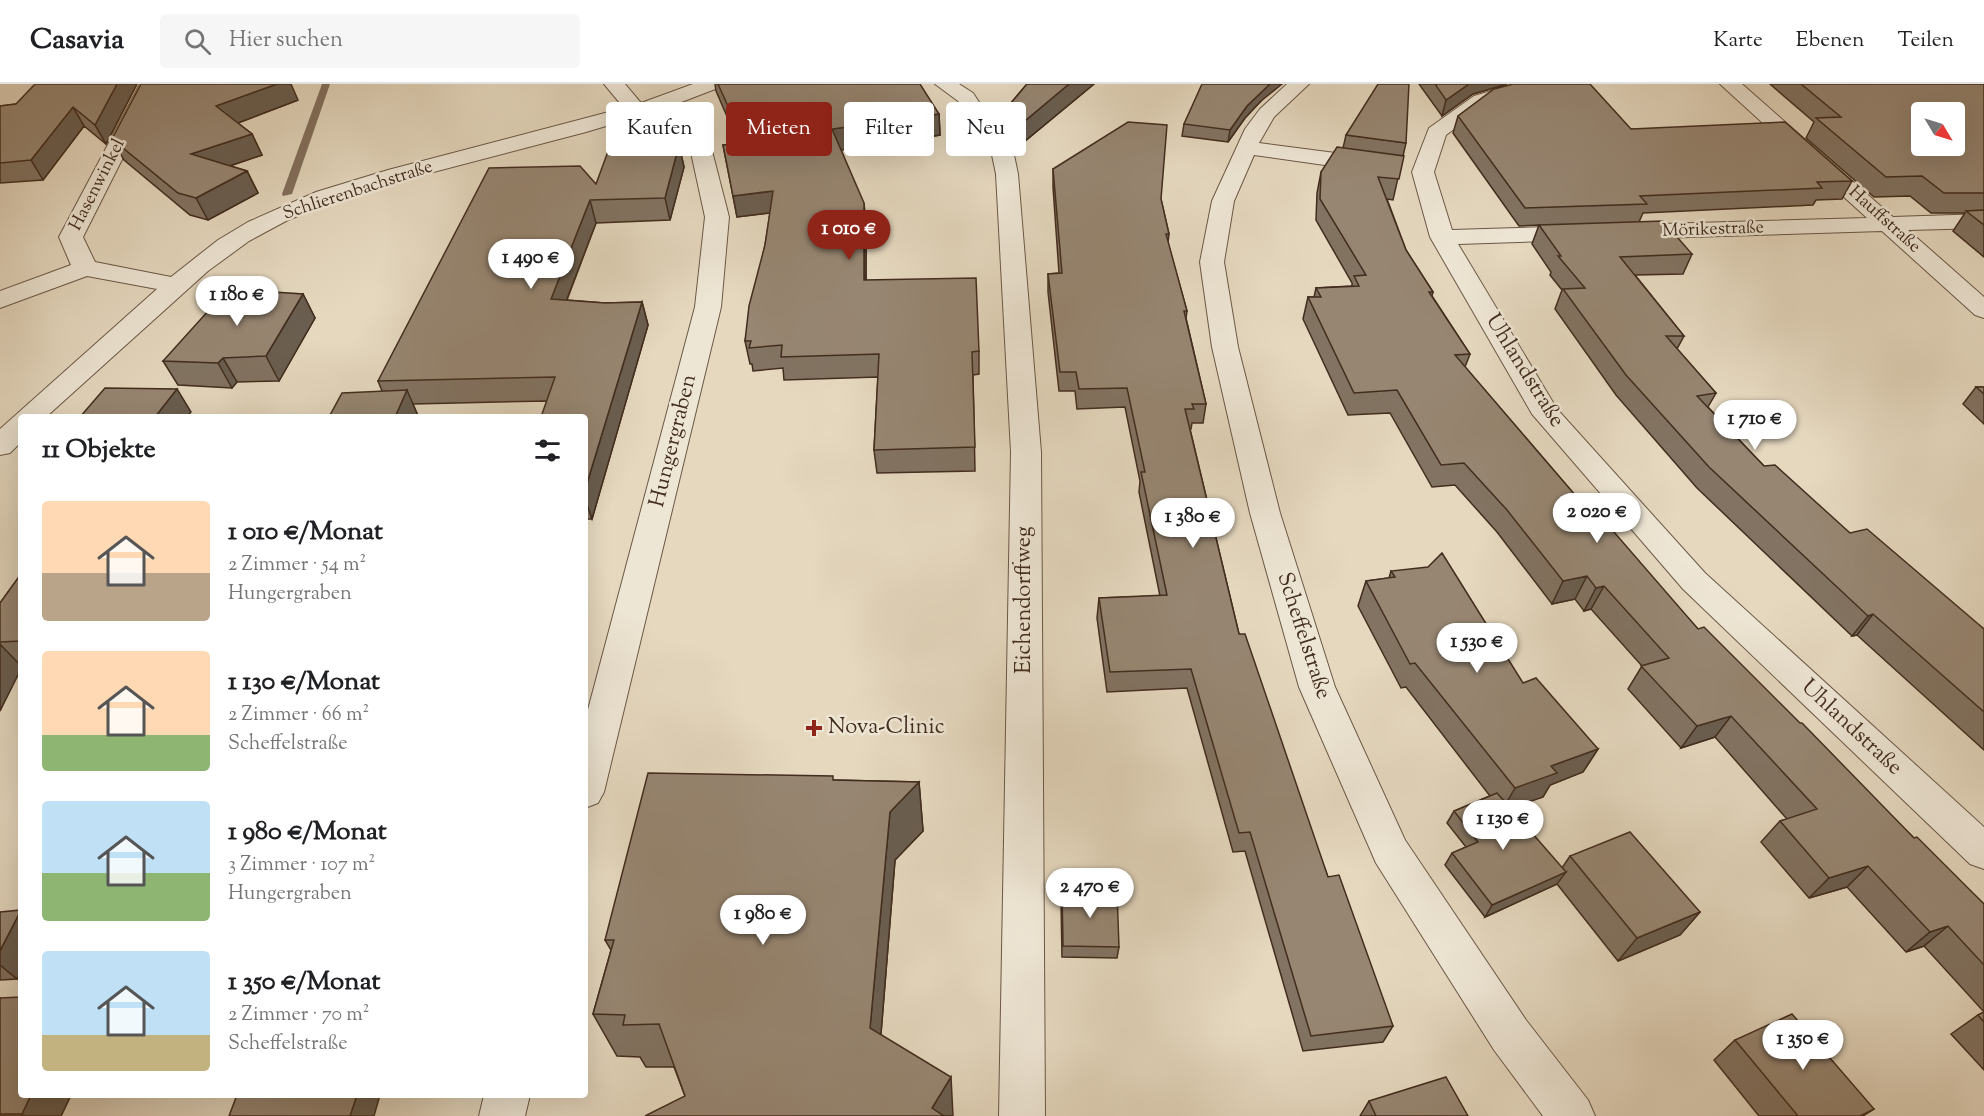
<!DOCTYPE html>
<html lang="de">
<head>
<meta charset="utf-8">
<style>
	:root { --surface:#fff; --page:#f6f6f6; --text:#202124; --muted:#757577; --line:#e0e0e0; --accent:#8f2418 }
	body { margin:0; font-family:"Sorts Mill Goudy",serif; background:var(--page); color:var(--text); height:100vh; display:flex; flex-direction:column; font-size:22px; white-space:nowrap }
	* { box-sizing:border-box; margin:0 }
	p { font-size:20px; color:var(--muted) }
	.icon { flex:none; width:33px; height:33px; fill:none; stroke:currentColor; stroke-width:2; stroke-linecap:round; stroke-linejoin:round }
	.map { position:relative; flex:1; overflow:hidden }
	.side { position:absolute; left:18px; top:330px; width:570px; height:684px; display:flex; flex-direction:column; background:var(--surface); border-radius:6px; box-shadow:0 6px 24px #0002 }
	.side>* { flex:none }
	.top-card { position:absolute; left:606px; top:18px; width:570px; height:54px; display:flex; gap:12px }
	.needle { width:39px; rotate:128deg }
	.fabs { position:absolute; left:1911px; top:18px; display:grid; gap:12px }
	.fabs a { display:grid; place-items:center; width:54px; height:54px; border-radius:6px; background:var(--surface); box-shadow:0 6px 24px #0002; font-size:30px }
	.price { position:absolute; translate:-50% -51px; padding:0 14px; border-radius:21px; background:#fff; color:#222; font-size:20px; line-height:39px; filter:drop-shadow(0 2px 3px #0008) }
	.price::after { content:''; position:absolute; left:50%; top:36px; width:18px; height:14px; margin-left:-9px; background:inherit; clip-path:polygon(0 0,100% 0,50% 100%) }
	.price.current { background:var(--accent); color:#fff }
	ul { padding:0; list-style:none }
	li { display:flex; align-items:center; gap:18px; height:150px; padding:0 24px }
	li span { display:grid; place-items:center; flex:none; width:168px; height:120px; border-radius:6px; color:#555 }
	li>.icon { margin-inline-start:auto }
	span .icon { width:72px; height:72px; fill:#fffc; stroke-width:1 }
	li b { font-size:26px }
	h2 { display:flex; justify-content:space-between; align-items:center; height:72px; padding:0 24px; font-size:26px }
	.pill { padding:0 21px; border-radius:6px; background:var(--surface); box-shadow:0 6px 24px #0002; font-size:21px; line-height:54px }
	.pill.current { background:var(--accent); color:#fff }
	header { display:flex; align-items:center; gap:36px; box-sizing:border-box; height:84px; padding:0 30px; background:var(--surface); border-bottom:2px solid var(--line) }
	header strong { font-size:28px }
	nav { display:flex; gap:33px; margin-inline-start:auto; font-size:21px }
	.search { width:420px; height:54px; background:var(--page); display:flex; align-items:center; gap:15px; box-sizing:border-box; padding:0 21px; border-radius:6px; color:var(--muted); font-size:22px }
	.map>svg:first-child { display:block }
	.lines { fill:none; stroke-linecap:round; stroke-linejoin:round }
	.stream { fill:#83715e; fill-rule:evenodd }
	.minor-casing { stroke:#6b5846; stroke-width:2 }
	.minor { fill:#eee6d5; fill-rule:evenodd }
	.wall { fill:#827362; stroke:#422d1e; stroke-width:1.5 }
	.shaded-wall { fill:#6a5e50; stroke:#422d1e; stroke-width:1.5 }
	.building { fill:#978672; stroke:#422d1e; stroke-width:1.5; fill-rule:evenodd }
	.poi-dot { fill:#8f2418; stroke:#eee6d5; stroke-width:2 }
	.labels { text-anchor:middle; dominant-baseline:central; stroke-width:5; stroke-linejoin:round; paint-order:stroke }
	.far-street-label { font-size:18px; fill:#422d1e; stroke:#eee6d5 }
	.street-label { font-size:22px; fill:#422d1e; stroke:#eee6d5 }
	.poi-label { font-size:22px; fill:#422d1e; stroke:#eee6d5; text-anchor:start }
</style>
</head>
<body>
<header>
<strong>Casavia</strong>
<div class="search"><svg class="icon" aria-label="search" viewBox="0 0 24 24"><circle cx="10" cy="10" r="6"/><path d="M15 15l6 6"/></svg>Hier suchen</div>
<nav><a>Karte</a><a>Ebenen</a><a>Teilen</a></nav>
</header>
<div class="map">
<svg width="1984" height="1032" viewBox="0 0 1984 1032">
	<rect width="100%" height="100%" fill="#e5d8bf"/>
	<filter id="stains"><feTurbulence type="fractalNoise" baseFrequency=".00333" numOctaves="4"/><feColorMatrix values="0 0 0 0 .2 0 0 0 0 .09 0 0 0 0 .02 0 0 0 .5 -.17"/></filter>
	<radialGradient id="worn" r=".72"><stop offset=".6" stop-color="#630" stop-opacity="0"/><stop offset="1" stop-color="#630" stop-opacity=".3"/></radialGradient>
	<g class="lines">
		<path class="stream" d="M322,0H330L292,110L283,112L282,110Z"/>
		<g class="minor-casing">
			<path id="minor" d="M140,0H160L83,153L95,178L171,193L218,156L248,138L316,108L388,86L624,24L604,0H625L641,19L693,0H721L718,4L671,22L685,32L711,63L729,133L721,223L604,708L598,719L585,724V637L695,223L705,133L690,64L671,40L653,28L586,48L380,102L332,117L286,137L249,157L208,187L46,333H21V358L10,369L0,371V345L157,205L87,192L0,224V207L71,181L59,153Z
				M935,0H959L973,9L1014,71L1018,90L1041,368L1045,1032H999L1011,368L996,90L992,71L958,17Z
				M1287,0H1309L1274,33L1259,59L1374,74L1382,76L1385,81L1382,86L1374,88L1254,71L1234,117L1224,178L1238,263L1280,429L1335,603L1405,756L1526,936L1588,1016L1595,1032H1543L1494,966L1376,779L1299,603L1250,429L1212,263L1200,178L1212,117L1245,45L1260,25Z
				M1515,0H1546L1543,4L1488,20L1446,51L1434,88L1452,146L1579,142L1587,144L1591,149L1587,154L1579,156L1458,160L1557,325L1705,489L1984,743V785L1970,780L1683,505L1532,330L1430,153L1412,88L1429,44L1474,12Z
				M1720,0H1742L1893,133L1984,130V144L1908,146L1984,213V234L1975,231L1882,147L1627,155L1619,153L1615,148L1619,143L1627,141L1867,134Z
				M484,1011H530L525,1032H479Z"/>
		</g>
		<use href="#minor" class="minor"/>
	</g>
	<path class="wall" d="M137,0L106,60L84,42L43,96L0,99V22L16,20Z
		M715,0H762L939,30L940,51L841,66L866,141V196L979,267V290L973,291L975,387L877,389L874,366L878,293L784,296L783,284L753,287L752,280H750L745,257L765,161L770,129L737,133L723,61L739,60L716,7Z
		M1027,0H1094L1019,62L1005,47V26Z
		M1419,0H1507L1473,10L1442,32Z
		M1770,0H1984V173L1953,147L1965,129H1931L1910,112L1874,113L1806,54L1814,38Z
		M298,16L238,39L252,50L262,71L230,82L247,87L258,109L208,136L190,131L124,76L112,55Z
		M1261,17L1245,34L1228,58L1182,52L1184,40Z
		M1458,32L1631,45L1852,97L1842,115L1816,116L1813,121L1643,129L1639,138L1692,170L1683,190L1635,191L1684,252L1677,265L1716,309L1708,323L1764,382L1850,449L1984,545V666L1857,551L1852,552L1697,404L1616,311L1555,225L1562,206L1550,191L1551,188L1532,160L1539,141L1519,142L1453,49Z
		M1346,51L1406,59L1393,116L1387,115L1406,166L1433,208L1432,212L1470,270L1465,283L1575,411L1698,545L1914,754L1984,820V928L1924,862L1906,868L1847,803L1809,814L1761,758L1780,737L1787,735L1715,653L1681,664L1628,605L1642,582L1591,525L1584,527L1575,515L1552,520L1497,448L1455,401L1432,403L1390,329L1348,331L1303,235L1308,213H1314L1316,204L1352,202V199L1316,136L1317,109L1321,88L1343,64Z
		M679,61L684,83L670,136L596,139L567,216L605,219L642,218L648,241L592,435H585V333L546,317L413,320L418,332V333H329L382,307L378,297L596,100Z
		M1053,85L1161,115L1169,150L1168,159L1187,227L1186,234L1206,320L1203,339H1192L1191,345H1190L1239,550L1328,793L1393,942L1383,958L1303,967L1245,767L1233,768L1187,604L1107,608L1097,534L1099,514L1160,512L1139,408L1140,397L1125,323L1077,325L1075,307H1059L1048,208V190L1059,189L1053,103Z
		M303,210L315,234L279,297L237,298L232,304L178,301L163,277Z
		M1976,303H1984V340L1963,320Z
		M1391,487L1523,599L1598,665L1583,688L1550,701L1543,713L1510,724L1562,784L1570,772L1700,828L1680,851L1618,877L1557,800L1485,833L1445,781L1452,769L1466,763L1447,739L1454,727L1490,712L1406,603L1401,604L1358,522L1366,497L1389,494Z
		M21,490V581H20L0,627V519Z
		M834,696L919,698L923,747L895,776L881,950L685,1012L674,983H646L640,973L617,972L593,930L611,866L605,856Z
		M1062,806L1119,863L1117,874L1062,873L1061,818Z
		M0,828L17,895L0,896Z
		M0,914L71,1011L61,1032H0Z
		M1984,928V986L1951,950L1978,931Z
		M1735,956L1874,1025L1863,1032H1759L1714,976Z
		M1369,1017L1468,1032H1360Z"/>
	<path class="shaded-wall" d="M117,0H137L106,60L95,41Z
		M277,0H291L298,16L227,43L216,22Z
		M1069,0H1094L1019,62L1020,41Z
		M1270,0H1282L1261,17L1245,34L1228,58L1230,46L1247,22Z
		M1469,0H1507L1473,10L1442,32L1446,16Z
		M73,23L84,42L43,96L31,76Z
		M939,30L940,51L834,67L832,45Z
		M252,50L262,71L202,91L191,70Z
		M679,61L684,83L670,136L665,114Z
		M247,87L258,109L208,136L196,114Z
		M773,107L776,128L737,133L733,112Z
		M590,116L596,139L558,238L551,215Z
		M864,119L866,141V219L864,196Z
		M303,210L315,234L279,297L266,272Z
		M642,218L648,241L592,435L585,415V406Z
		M223,274L237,298L232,304L218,279Z
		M177,305L191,328L187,333H155Z
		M407,306L418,332V333H395Z
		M1587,492L1575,515L1552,520L1563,497Z
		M1604,502L1591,525L1584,527L1596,504Z
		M1873,530L1857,551L1852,552L1868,532Z
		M1,561L21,582V585L0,627V563Z
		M1731,632L1715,653L1681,664L1697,642Z
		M1598,665L1583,688L1550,701L1543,713L1502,727L1515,704L1551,682Z
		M919,698L923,747L895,776L878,986L870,944L890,728Z
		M1868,782L1847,803L1809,814L1829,794Z
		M1566,788L1557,800L1485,833L1492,821Z
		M21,826V887L17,895L0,881V867Z
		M1700,828L1680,851L1618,877L1637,854Z
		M1948,842L1924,862L1906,868L1930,848Z
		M951,993L953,1032H933L932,1024Z
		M31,1011H71L61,1032H25L22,1030Z
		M357,1011H380L374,1032H350Z"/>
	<path class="building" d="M35,0H117L95,41L73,23L31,76L0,79V22L16,20Z
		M141,0H277L216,22L252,50L191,70L247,87L196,114L178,109L112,55Z
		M718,0H920L939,30L832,45L864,119V196L976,194L979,267L972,268L975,363L874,366L879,270L781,273L782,261L749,264L751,257H745L749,222L765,161L773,107L733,112L723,61L745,60Z
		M1027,0H1069L1020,41L1005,26Z
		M1202,0H1270L1247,22L1230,46L1184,40Z
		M1378,0H1409L1406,59L1346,51Z
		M1435,0H1469L1446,16Z
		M1513,0H1590L1631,45L1785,38L1852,97L1817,98L1822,104L1640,112L1647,120L1525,124L1458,32L1494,5Z
		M1801,0H1984V109H1944L1922,92L1886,93L1816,34L1841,33ZM1922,28H1954V62H1922Z
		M1128,38L1167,41L1161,115L1169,150H1166L1187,227H1184L1206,320H1192L1194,325H1185L1239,550H1245L1328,793L1339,791L1393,942L1311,952L1250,748L1239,749L1191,585L1110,588L1099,514L1167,511L1141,388H1145L1127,304L1079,305L1076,288H1060L1048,190L1062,189L1053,85Z
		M679,61L665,114L590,116L551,215L605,219L642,218L585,406V333H541L555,293L378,297L489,84L580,82L596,100L610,62Z
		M1337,63L1404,72L1399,95L1378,93L1406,166L1433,208H1429L1470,270L1455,271L1575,411L1581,410L1698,545L1704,543L1800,639H1802L1914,754L1917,753L1984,820V881L1948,842L1930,848L1868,782L1829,794L1780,737L1817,725L1731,632L1697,642L1641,582L1669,574L1604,502L1596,504L1587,492L1563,497L1507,426L1464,379L1441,381L1397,306L1354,309L1308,213H1321L1316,204L1359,202L1354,192L1366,191L1320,115L1321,88Z
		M1984,126V141L1966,127Z
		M1663,137L1692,170L1620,173L1684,252H1666L1716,309L1697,312L1764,382L1775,381L1850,449L1867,445L1984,545V628L1873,530L1868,532L1709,383L1626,291L1563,205L1585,204L1558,172H1561L1539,141Z
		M228,205L303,210L266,272L223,274L218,279L163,277Z
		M1976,303H1984V310Z
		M105,304L177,305L155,333H80Z
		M407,306L395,333H329L342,309Z
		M1442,469L1523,599L1536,594L1598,665L1551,682L1557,689L1515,704L1415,579L1410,580L1366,497L1395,493L1391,487L1428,483Z
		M21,490V557L0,558V519Z
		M648,689L833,692V696L919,698L890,728L870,944L951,993L932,1024L944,1032H645L685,1012L659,940L623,941L625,931L593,930L614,856H605Z
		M1497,709L1566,788L1492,821L1452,769L1478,758L1454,727Z
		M1630,748L1700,828L1637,854L1570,772Z
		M1062,806L1117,807L1119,863L1063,862Z
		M21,826L0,867V828Z
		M21,913V1011H31L22,1030H0V914Z
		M1984,928V938L1978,931Z
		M1792,930L1874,1025L1860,1032H1798L1735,956Z
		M1446,993L1468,1032H1376L1369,1017Z
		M237,1011H357L350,1032H229Z"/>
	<path class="poi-dot" d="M811 635h6v6h6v6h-6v6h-6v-6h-6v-6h6z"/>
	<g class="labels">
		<g class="far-street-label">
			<text transform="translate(98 101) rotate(-63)">Hasenwinkel</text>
			<text transform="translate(358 107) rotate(-18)">Schlierenbachstraße</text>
			<text transform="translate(1884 136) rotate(42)">Hauffstraße</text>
			<text transform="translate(1713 146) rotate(-2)">Mörikestraße</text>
		</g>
		<g class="street-label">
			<text transform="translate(1524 287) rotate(58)">Uhlandstraße</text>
			<text transform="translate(674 357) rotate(-76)">Hungergraben</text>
			<text transform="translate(1025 516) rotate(-90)">Eichendorffweg</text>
			<text transform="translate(1303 552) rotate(72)">Scheffelstraße</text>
			<text transform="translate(1851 644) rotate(43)">Uhlandstraße</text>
		</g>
		<g class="poi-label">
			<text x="828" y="644">Nova-Clinic</text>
		</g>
	</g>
	<rect width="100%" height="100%" filter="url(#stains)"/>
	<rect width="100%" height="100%" fill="url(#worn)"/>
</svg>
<div class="fabs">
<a><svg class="needle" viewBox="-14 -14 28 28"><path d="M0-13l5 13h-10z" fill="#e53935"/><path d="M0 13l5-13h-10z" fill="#757577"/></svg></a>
</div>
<b class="price current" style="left:849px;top:177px">1 010 €</b>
<b class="price" style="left:531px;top:206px">1 490 €</b>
<b class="price" style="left:237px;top:243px">1 180 €</b>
<b class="price" style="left:1755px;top:367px">1 710 €</b>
<b class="price" style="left:1597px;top:460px">2 020 €</b>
<b class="price" style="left:1193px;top:465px">1 380 €</b>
<b class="price" style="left:1477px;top:590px">1 530 €</b>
<b class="price" style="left:1503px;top:767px">1 130 €</b>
<b class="price" style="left:1090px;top:835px">2 470 €</b>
<b class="price" style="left:763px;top:862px">1 980 €</b>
<b class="price" style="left:1803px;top:987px">1 350 €</b>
<div class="top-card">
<a class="pill">Kaufen</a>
<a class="pill current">Mieten</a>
<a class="pill">Filter</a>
<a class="pill">Neu</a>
</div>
<section class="side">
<h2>11 Objekte<svg class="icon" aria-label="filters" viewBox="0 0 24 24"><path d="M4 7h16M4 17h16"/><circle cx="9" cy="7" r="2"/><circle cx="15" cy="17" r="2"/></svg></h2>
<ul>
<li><span style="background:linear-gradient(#ffd9b3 60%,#b9a48a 0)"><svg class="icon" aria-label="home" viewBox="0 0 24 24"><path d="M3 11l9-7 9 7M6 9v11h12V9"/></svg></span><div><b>1 010 €/Monat</b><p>2 Zimmer · 54 m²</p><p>Hungergraben</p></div></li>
<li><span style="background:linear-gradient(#ffd9b3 70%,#8fb573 0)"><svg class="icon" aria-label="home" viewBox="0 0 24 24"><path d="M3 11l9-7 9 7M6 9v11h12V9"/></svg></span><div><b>1 130 €/Monat</b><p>2 Zimmer · 66 m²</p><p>Scheffelstraße</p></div></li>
<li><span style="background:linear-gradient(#bfe0f5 60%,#8fb573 0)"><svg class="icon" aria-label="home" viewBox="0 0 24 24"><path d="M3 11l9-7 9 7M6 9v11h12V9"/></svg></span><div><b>1 980 €/Monat</b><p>3 Zimmer · 107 m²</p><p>Hungergraben</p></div></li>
<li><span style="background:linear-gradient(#bfe0f5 70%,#c2b280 0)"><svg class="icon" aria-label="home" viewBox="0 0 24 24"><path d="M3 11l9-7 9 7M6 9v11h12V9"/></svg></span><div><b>1 350 €/Monat</b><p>2 Zimmer · 70 m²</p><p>Scheffelstraße</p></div></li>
</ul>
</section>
</div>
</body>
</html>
